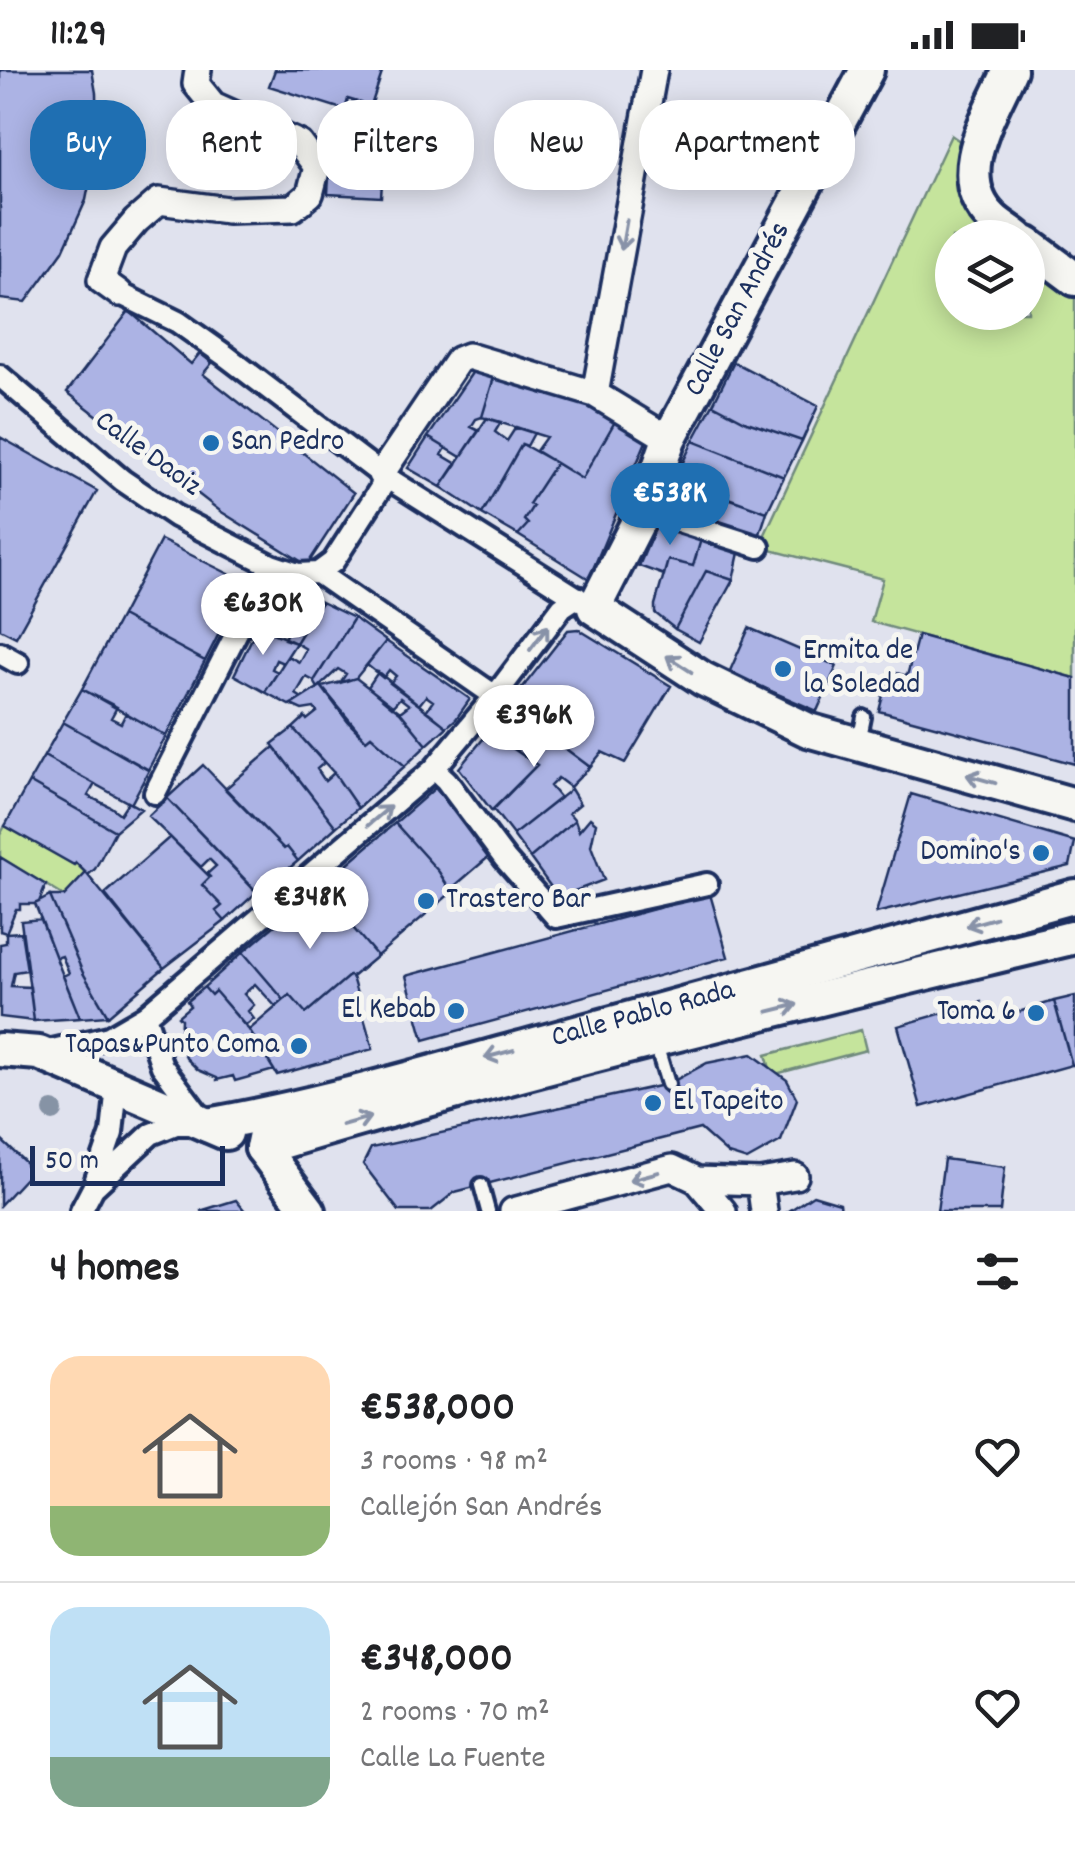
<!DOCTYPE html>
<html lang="en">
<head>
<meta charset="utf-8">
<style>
	:root { --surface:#fff; --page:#f6f6f6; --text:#202124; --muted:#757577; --line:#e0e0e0; --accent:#1f6fb2 }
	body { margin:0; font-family:Dekko,sans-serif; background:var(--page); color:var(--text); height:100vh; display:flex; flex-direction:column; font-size:38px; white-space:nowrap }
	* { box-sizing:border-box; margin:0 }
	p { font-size:32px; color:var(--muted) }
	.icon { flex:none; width:55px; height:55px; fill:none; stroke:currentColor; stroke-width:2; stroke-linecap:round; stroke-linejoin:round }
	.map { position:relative; height:1141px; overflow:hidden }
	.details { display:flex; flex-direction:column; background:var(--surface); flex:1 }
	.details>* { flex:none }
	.hud { position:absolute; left:30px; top:30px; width:1015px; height:90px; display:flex; gap:20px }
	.fabs { position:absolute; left:935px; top:150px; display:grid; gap:20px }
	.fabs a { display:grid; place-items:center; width:110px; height:110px; border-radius:50%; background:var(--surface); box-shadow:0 5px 25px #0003; font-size:50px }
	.scale { position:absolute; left:30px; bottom:25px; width:195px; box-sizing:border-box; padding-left:10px; border:5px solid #1b2f5e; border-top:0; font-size:28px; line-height:35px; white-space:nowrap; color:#1b2f5e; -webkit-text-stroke:8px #f6f6f2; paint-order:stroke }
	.price { position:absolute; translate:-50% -85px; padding:0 22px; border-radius:35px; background:#fff; color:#222; font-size:32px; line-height:65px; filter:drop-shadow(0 2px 5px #0008) }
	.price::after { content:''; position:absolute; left:50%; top:60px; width:30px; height:22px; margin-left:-15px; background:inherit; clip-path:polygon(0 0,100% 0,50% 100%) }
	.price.on { background:var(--accent); color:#fff }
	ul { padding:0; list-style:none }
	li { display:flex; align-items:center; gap:30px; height:250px; padding:0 50px }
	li+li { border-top:2px solid var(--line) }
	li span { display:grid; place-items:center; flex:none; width:280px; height:200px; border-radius:30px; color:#555 }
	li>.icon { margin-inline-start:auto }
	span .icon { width:120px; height:120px; fill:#fffc; stroke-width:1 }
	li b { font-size:42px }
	h2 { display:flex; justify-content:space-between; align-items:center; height:120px; padding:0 50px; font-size:42px }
	.pill { padding:0 35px; border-radius:40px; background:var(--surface); box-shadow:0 5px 25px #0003; font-size:35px; line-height:90px }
	.pill.on { background:var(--accent); color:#fff }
	.status { display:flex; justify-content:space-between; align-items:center; height:70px; padding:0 50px; background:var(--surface); direction:ltr }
	.status svg { height:28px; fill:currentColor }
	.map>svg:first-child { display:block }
	.green { fill:#c5e49c; stroke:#708a7d; stroke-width:2.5 }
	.building { fill:#acb3e4; stroke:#1b2f5e; stroke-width:2.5 }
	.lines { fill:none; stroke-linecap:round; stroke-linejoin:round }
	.service-casing { stroke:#1b2f5e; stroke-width:20 }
	.pedestrian-casing { stroke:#1b2f5e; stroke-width:28 }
	.minor-casing { stroke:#1b2f5e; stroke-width:32 }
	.tertiary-casing { stroke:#1b2f5e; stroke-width:40 }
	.service { stroke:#f6f6f2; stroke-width:12 }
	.pedestrian { stroke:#f6f6f2; stroke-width:20 }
	.minor { stroke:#f6f6f2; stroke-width:25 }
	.tertiary { stroke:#f6f6f2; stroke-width:32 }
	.tree { fill:#8693a5 }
	.oneway { stroke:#8892a8 }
	.poi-dot { fill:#1f6fb2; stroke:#f6f6f2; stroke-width:4 }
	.labels { text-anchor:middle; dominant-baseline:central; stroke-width:10; stroke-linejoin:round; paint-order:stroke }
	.street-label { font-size:30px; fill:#1b2f5e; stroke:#f6f6f2 }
	.poi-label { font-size:30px; fill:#1b2f5e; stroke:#f6f6f2; text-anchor:start }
</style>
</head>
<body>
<div class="status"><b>11:29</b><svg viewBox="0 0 49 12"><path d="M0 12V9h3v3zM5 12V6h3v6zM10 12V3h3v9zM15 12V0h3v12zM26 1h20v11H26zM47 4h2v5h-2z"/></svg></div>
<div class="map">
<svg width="1075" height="1141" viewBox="0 0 1075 1141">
	<rect width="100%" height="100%" fill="#e0e2ee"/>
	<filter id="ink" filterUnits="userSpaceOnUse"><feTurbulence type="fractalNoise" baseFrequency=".01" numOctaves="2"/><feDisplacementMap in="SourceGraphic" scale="20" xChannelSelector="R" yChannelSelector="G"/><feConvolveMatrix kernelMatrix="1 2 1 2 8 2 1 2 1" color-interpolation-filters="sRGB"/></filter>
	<g filter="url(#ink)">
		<path class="green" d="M951,65L964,74L958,107L967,144L992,167L952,168V242H1028V195L1075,227V608L871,552L883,509L759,477Z
			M5,756L74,795L76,793L86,803L64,826L0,787V765Z
			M861,960L866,980L772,1005L766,985Z"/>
		<path class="building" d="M0,0H92L96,23L97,75L86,130L63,181L26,232L0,229Z
			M275,0H383L371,36L348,29L345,40L269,16Z
			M331,67L385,71L381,127L328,124Z
			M129,241L191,294L200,283L212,293L203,304L354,423L307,495L220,441L67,322Z
			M734,292L818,336L802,371L747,352L713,334Z
			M474,300L495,304L482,347L476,349L471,357L479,361L461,387L428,367Z
			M495,304L578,328L617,348L582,409L536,381L546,367L482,347Z
			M713,334L747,352L802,371L784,407L693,371Z
			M487,348L501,352L495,362L507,371L516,357L534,363L527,376L522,374L482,444L441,417Z
			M617,348L647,369L589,509L518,465L528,454L524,450L533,436L529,434L556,393L582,409Z
			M0,367L97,421L16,567L0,559Z
			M428,367L446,378L442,385L457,394L441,417L408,398Z
			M693,371L784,407L767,442L675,409Z
			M522,374L556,393L529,434L533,436L524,450L528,454L518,465L482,444Z
			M675,409L767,442L758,470L662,438Z
			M658,451L702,466L693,496L668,490L664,505L639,496Z
			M702,466L740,478L733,510L706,501L675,559L655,543V535L668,490L693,496Z
			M161,470L245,512L205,591L121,546Z
			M706,501L733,510L699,572L675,559Z
			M279,513L321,532L296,573L284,569L290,555L282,551L275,564L258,556Z
			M321,532L354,548L314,611L306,607L296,624L302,628L289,635L265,622L288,586L299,592L306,579L296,573Z
			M121,546L205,591L166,666L82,619Z
			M354,548L386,571L356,608L340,613L346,604L338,599L318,618L314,611Z
			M258,556L296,573L283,593L276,590L272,599L278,602L265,622L234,605Z
			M749,558L837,596L817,641L729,603Z
			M578,559L671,616L625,693L602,682L590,697L508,636L568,560Z
			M918,565L1075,608V694L879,641L889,601L907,606Z
			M386,571L470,629L456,649L447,657L426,641L433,631L426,626L419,635L390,613L396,606L389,600L383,608L367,595Z
			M378,602L447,657L427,675L400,642L409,635L400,628L392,637L368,617Z
			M356,608L400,642L427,675L405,696L371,666L366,670L322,617Z
			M321,616L348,652L366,670L371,666L405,696L358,738L334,703L293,658L305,647L307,650L317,642L314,638L302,640L291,635Z
			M82,619L117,637L111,648L121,653L126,643L166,666L148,700L63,652Z
			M508,636L590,697L570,717L558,708L550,716L560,728L513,765L493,739L537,695L489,662Z
			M63,652L149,700L131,734L44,686Z
			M293,658L324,693L317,699L325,711L334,703L358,738L336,757L272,674Z
			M489,662L537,695L492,741L459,698Z
			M274,677L336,757L298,791L287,777L284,779L225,719Z
			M44,686L95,714L88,726L111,737L120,744L128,732L141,739L115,761L29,712Z
			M203,695L284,779L287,777L298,791L258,824L167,728Z
			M29,712L115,761L95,799L88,805L76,793L74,795L5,756Z
			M435,718L492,784L450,820L439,802L395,753Z
			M571,719L580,734L569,743L575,750L530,788L513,765Z
			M911,724L1075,772L1070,796L876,843Z
			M167,728L257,822L225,851L216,841L222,836L202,815L210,807L207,804L216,796L209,789L201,797L148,746Z
			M590,748L596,753L591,776L604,810L564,825L556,824L530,788L575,750L579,761Z
			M395,753L439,802L452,822L377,886L319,818Z
			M170,767L210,807L202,815L222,836L216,841L225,851L164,898L105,824Z
			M0,787L46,815L39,832L34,834H20V839H16L6,863L0,861Z
			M86,803L164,898L108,946L83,903L50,826H64Z
			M319,818L377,886L352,907L349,906L306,943L290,925L284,930L243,882Z
			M710,824L728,887L424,970L406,906Z
			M50,826L83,903L108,946L80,948L63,906L69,903L62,886L56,888L35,834Z
			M41,849L56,888L80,948L34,951L21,851Z
			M21,862L27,900L14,902L11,916L30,917L34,951L0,947V874L6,873V863Z
			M243,882L284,930L276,937L255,914L244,924L254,935L248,941L254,949L245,956L215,921L211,925L204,917Z
			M349,906L352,907L373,979L277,1005L249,960L290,925L306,943Z
			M204,917L211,925L215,921L249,960L274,1000L235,1011L233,1006L217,1010V1008L198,1000L186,988L180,971L181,949L178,946L190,936L187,931Z
			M1075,926V995H1072L1054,931Z
			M1054,931L1072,995L921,1037L898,956L981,932L986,952Z
			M752,984L787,1010L797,1029L781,1071L747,1090L728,1084L700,1059L455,1122L431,1141H399L363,1094L371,1078L668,1014L707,993Z
			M0,1069L26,1093L27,1106L0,1135Z
			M944,1089L1005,1097L1000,1141H937Z
			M813,1125L840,1133L841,1141H789Z
			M236,1130L245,1141H200Z"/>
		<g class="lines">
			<g class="service-casing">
				<path id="service" d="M859,672L864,647
					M655,971L668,1014
					M481,1115L488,1141"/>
			</g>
			<g class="pedestrian-casing">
				<path id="pedestrian" d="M119,223L178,252L226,286L381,404L587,534
					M0,306L122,410L175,446L271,495L298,504L318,503
					M644,440L759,477
					M318,503L495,626
					M318,503L333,492L387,408
					M0,583L18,593
					M434,699L446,710L505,789L556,847L707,814
					M155,723L271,495
					M145,946L162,996L202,1049
					M44,982L109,967L145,946L434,699L495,626L562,537L577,527
					M93,1118L151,1064L176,1054H195
					M81,1141L93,1118L112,1063L117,1016"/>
			</g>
			<g class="minor-casing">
				<path id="minor" d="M119,223L101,210L113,178L136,151L159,131L227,140L293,138L310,124L317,97L300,74L213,35L196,14L198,0
					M595,324L654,0
					M381,404L458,290L468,286L595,324L669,369
					M697,1110L760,1112
					M513,1141L672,1098L697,1110L723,1141
					M764,1141L760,1112L795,1106"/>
			</g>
			<g class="tertiary-casing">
				<g id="tertiary">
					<path d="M867,0L669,369L644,440L594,538L703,609L808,660L1075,735"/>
					<path d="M1010,0C991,43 949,107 992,148C1000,156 1010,161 1018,168"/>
					<path d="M1028,174L1075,209"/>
					<path d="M0,980L39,983L226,1063"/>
					<path id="s1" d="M207,1055C317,1036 424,1004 532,975C713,927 894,876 1075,826"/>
					<path d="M266,1059L262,1078L309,1141"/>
					<path d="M262,1078C530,997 803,933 1075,867"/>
				</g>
			</g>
			<use href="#service" class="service"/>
			<use href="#pedestrian" class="pedestrian"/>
			<use href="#minor" class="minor"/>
			<use href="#tertiary" class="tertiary"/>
		</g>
		<circle class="tree" cx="53" cy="1041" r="10"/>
		<defs><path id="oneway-shaft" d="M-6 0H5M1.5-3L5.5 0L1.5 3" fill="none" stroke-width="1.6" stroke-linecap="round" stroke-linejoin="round" transform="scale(2.5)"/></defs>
		<g class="oneway">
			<use href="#oneway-shaft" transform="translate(624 165) rotate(100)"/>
			<use href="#oneway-shaft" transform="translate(539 568) rotate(-53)"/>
			<use href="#oneway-shaft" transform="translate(679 594) rotate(-147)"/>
			<use href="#oneway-shaft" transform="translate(981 709) rotate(-164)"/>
			<use href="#oneway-shaft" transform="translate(379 746) rotate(-40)"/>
			<use href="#oneway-shaft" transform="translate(981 852) rotate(164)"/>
			<use href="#oneway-shaft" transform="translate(783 938) rotate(-14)"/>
			<use href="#oneway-shaft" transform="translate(499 984) rotate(165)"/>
			<use href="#oneway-shaft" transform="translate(356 1051) rotate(-16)"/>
			<use href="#oneway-shaft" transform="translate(644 1106) rotate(165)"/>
		</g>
	</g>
	<g class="poi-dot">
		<circle cx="211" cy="373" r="10"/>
		<circle cx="783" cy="599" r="10"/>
		<circle cx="1041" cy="783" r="10"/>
		<circle cx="426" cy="831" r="10"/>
		<circle cx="456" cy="941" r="10"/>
		<circle cx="1036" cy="943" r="10"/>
		<circle cx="299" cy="976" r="10"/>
		<circle cx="653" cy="1033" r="10"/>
	</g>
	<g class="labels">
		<g class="street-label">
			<text transform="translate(739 240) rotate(-62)">Calle San Andrés</text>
			<text transform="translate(147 385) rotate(36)">Calle Daoiz</text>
			<text stroke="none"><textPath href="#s1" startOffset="450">Calle Pablo Rada</textPath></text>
		</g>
		<g class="poi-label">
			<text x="231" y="373">San Pedro</text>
			<text x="803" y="582">Ermita de<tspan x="803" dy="34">la Soledad</tspan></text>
			<text x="1021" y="783" text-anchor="end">Domino's</text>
			<text x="446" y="831">Trastero Bar</text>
			<text x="436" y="941" text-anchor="end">El Kebab</text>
			<text x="1016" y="943" text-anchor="end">Toma 6</text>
			<text x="279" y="976" text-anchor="end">Tapas&amp;Punto Coma</text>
			<text x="673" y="1033">El Tapeito</text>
		</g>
	</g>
</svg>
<div class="fabs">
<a><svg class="icon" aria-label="layers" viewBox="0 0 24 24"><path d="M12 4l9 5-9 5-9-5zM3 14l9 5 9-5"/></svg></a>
</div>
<div class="scale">50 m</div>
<b class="price on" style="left:670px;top:478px">€538K</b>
<b class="price" style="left:263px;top:588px">€630K</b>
<b class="price" style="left:534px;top:700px">€396K</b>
<b class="price" style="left:310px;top:882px">€348K</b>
<div class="hud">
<a class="pill on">Buy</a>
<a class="pill">Rent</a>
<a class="pill">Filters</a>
<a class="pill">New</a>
<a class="pill">Apartment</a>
</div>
</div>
<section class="details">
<h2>4 homes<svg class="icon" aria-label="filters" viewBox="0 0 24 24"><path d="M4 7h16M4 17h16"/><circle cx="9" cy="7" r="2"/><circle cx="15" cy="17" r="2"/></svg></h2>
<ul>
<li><span style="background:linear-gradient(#ffd9b3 75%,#8fb573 0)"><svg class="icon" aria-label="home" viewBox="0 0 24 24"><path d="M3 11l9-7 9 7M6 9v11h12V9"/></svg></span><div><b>€538,000</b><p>3 rooms · 98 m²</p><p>Callejón San Andrés</p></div><svg class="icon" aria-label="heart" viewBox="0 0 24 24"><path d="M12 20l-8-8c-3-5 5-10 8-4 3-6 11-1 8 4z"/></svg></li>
<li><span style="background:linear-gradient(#bfe0f5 75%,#7fa58c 0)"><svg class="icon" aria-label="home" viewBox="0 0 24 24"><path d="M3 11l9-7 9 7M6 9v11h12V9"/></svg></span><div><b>€348,000</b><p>2 rooms · 70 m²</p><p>Calle La Fuente</p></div><svg class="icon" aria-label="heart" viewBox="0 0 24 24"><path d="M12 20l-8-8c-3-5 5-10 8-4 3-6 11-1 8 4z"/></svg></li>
</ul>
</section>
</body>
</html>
